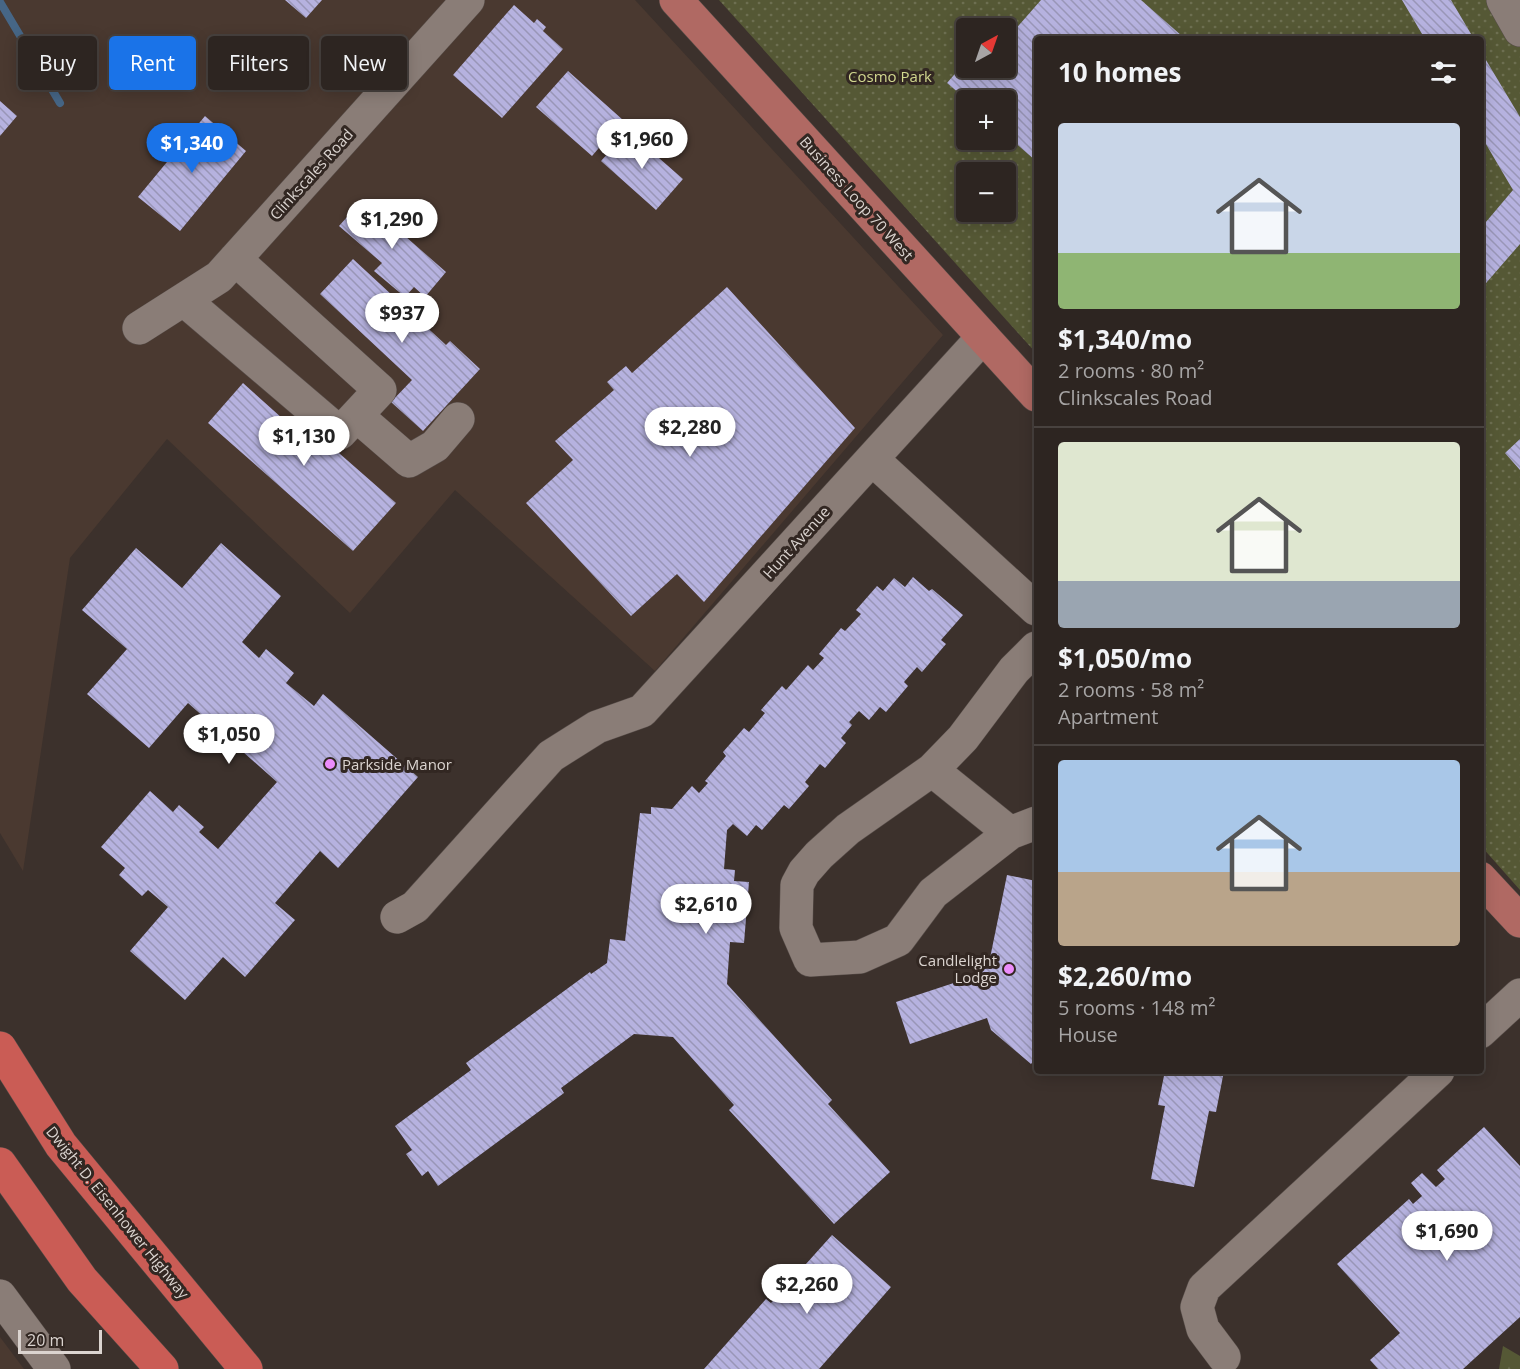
<!DOCTYPE html>
<html lang="en">
<head>
<meta charset="utf-8">
<style>
	:root { --surface:#2d2521; --page:#352d2a; --text:#f1f3f6; --muted:#a7a5a5; --line:#48423f; --accent:#1a73e8 }
	body { margin:0; font-family:"Open Sans",sans-serif; background:var(--page); color:var(--text); height:100vh; display:flex; flex-direction:column; font-size:22px; white-space:nowrap }
	* { box-sizing:border-box; margin:0 }
	p { font-size:20px; color:var(--muted) }
	.icon { flex:none; width:33px; height:33px; fill:none; stroke:currentColor; stroke-width:2; stroke-linecap:round; stroke-linejoin:round }
	.map { position:relative; flex:1; overflow:hidden }
	.panel { position:absolute; left:1034px; top:36px; width:450px; height:1038px; display:flex; flex-direction:column; background:var(--surface); border-radius:6px; box-shadow:0 3px 15px #0003,0 0 0 2px var(--line) }
	.panel>* { flex:none }
	.banner { position:absolute; left:18px; top:36px; width:570px; height:54px; display:flex; gap:12px }
	.needle { width:39px; rotate:40deg }
	.fabs { position:absolute; left:956px; top:18px; display:grid; gap:12px }
	.fabs a { display:grid; place-items:center; width:60px; height:60px; border-radius:6px; background:var(--surface); box-shadow:0 3px 15px #0003,0 0 0 2px var(--line); font-size:30px }
	.scale { position:absolute; left:18px; bottom:15px; width:84px; box-sizing:border-box; padding-left:6px; border:3px solid #dbd4d0; border-top:0; font-size:16px; line-height:21px; white-space:nowrap; color:#dbd4d0; -webkit-text-stroke:4px #322722; paint-order:stroke }
	.price { position:absolute; translate:-50% -51px; padding:0 14px; border-radius:21px; background:#fff; color:#222; font-size:20px; line-height:39px; filter:drop-shadow(0 2px 3px #0008) }
	.price::after { content:''; position:absolute; left:50%; top:36px; width:18px; height:14px; margin-left:-9px; background:inherit; clip-path:polygon(0 0,100% 0,50% 100%) }
	.price.selected { background:var(--accent); color:#fff }
	ul { padding:0; list-style:none }
	li { display:grid; align-content:center; gap:12px; height:318px; padding:0 24px }
	li+li { border-top:2px solid var(--line) }
	li span { display:grid; place-items:center; height:186px; border-radius:6px; color:#555 }
	li>.icon { margin-inline-start:auto }
	span .icon { width:108px; height:108px; fill:#fffc; stroke-width:1 }
	li b { font-size:26px }
	h2 { display:flex; justify-content:space-between; align-items:center; height:72px; padding:0 24px; font-size:26px }
	.pill { padding:0 21px; border-radius:6px; background:var(--surface); box-shadow:0 3px 15px #0003,0 0 0 2px var(--line); font-size:21px; line-height:54px }
	.pill.selected { background:var(--accent); color:#fff }
	.map>svg:first-child { display:block }
	.built { fill:#4a3930 }
	.grass { fill:url(#grass-dots); fill-rule:evenodd }
	.forest { fill:url(#forest-firs) }
	.lines { fill:none; stroke-linecap:round; stroke-linejoin:round }
	.stream { stroke:#466686; stroke-width:8 }
	.building { fill:url(#building-back-hatch) }
	.minor-casing { stroke:#574d49; stroke-width:34 }
	.major-casing { stroke:#574d49; stroke-width:34 }
	.highway-casing { stroke:#574d49; stroke-width:34 }
	.minor { stroke:#8a7d77; stroke-width:33 }
	.major { stroke:#b06963; stroke-width:33 }
	.highway { stroke:#ca5c55; stroke-width:33 }
	.poi-dot { fill:#ec8cfb; stroke:#322722; stroke-width:2 }
	.labels { text-anchor:middle; dominant-baseline:central; stroke-width:6; stroke-linejoin:round; paint-order:stroke }
	.park-label { font-size:15px; fill:#d2d88f; stroke:#322722 }
	.street-label { font-size:15px; fill:#dbd4d0; stroke:#322722 }
	.poi-label { font-size:15px; fill:#dbd4d0; stroke:#322722; text-anchor:start }
</style>
</head>
<body>
<div class="map">
<svg width="1520" height="1369" viewBox="0 0 1520 1369">
	<defs>
		<pattern id="grass-dots" width="8" height="8" patternUnits="userSpaceOnUse" patternTransform="scale(1.5)"><rect width="8" height="8" fill="#555835"/><path d="M2 2h.1M6 6h.1" fill="none" stroke="#6d6f51" stroke-width="1.8" stroke-linecap="round"/></pattern>
		<pattern id="forest-firs" width="22" height="20" patternUnits="userSpaceOnUse" patternTransform="scale(1.5)"><rect width="22" height="20" fill="#555835"/><path d="M5 1l3.5 6h-7zM16 11l3.5 6h-7z" fill="#6d6f51"/></pattern>
		<pattern id="building-back-hatch" width="6" height="6" patternUnits="userSpaceOnUse" patternTransform="scale(1.5)"><rect width="6" height="6" fill="#b6b2df"/><path d="M-1 5l2 2M0 0l6 6M5-1l2 2" fill="none" stroke="#9996b7"/></pattern>
	</defs>
	<rect width="100%" height="100%" fill="#3c312c"/>
	<path class="built" d="M0,0H635L943,335L655,671L455,490L350,613L167,439L70,558L23,871L0,833Z
		M0,1337L24,1369H0Z"/>
	<path class="grass" d="M719,0H1520V890L1481,846L1480,39H1036V353ZM966,28H1005V68H966ZM966,100H1005V140H966ZM966,172H1005V212H966Z"/>
	<path class="forest" d="M1503,1346L1520,1356V1369H1499Z"/>
	<g class="lines">
		<path class="stream" d="M0,2L60,103"/>
	</g>
	<path class="building" d="M285,0H322L306,18Z
		M1041,0H1141L1182,36L1180,39H1036V161L1005,134V100H967L947,83L966,61V68H1005V41Z
		M1402,0H1451L1474,39H1425Z
		M514,5L534,23L537,19L546,27L543,31L563,49L502,118L453,75Z
		M1480,50L1520,117V244L1480,290V229L1513,190L1480,134Z
		M568,71L623,120L592,156L536,107Z
		M0,101L17,116L0,136Z
		M205,116L246,151L180,231L138,197Z
		M628,131L683,179L656,210L601,161Z
		M363,199L377,210L380,207L408,232L405,236L446,272L425,297L414,287L405,297L374,271L382,263L339,226Z
		M353,259L446,345L450,341L480,369L423,431L391,402L412,380L320,294Z
		M727,287L855,428L704,602L677,574L631,616L526,503L573,460L555,441L614,390L607,382L626,366L632,373Z
		M243,383L292,427L299,418L396,503L353,551L208,423Z
		M1520,439V470L1505,453Z
		M221,543L281,596L242,642L259,658L266,649L294,673L286,683L314,706L323,694L418,777L338,868L320,851L275,903L295,920L245,977L223,957L185,1000L130,951L168,907L148,890L142,896L119,875L125,868L101,847L150,791L173,812L179,805L204,827L199,832L218,849L277,782L233,743L226,751L197,726L205,718L188,703L149,748L87,694L127,649L82,610L136,548L182,588Z
		M913,577L929,591L932,589L963,615L941,640L946,644L922,672L917,667L904,682L908,686L886,712L880,707L869,720L859,711L849,722L852,725L841,738L846,743L825,768L820,764L805,782L809,786L789,809L784,805L762,830L756,825L747,836L733,824L727,830L724,869L735,870L734,881L749,882L744,943L730,942L727,984L832,1100L828,1104L890,1172L834,1224L729,1110L734,1105L673,1037L634,1034L561,1088L564,1093L438,1186L428,1171L422,1176L406,1154L412,1150L395,1126L471,1070L466,1063L590,972L591,974L607,963L610,939L625,941L640,813L651,814V807L672,809L692,786L699,793L708,783L705,781L726,756L723,752L744,728L749,732L765,713L761,710L782,686L786,690L808,665L813,670L824,658L819,654L841,628L845,631L861,614L856,610L877,586L883,591L894,578L905,587Z
		M1007,875L1036,881V963L1033,979L1036,982V1058L1031,1064L991,1030L987,1018L910,1044L896,1002L978,975L989,963Z
		M1165,1071H1224L1216,1112L1209,1111L1194,1187L1151,1179L1165,1106L1158,1105Z
		M1484,1127L1520,1166V1317L1463,1369H1378L1370,1360L1400,1333L1337,1264L1409,1199L1413,1204L1422,1196L1411,1183L1422,1173L1436,1187L1445,1179L1437,1170Z
		M832,1235L891,1287L819,1369H704L766,1299L771,1303Z"/>
	<g class="lines">
		<g class="minor-casing">
			<path id="minor" d="M1503,0L1520,30
				M184,300L340,433L380,390L235,259
				M139,328L219,277L468,0
				M357,416L409,461L435,446L458,419
				M872,459L1036,609
				M1036,648L1014,670L963,738L932,770L848,829L819,855L804,872L797,885L796,928L810,960L860,957L898,940L933,893L1010,833L1036,823
				M932,770L1010,833
				M397,917L415,907L551,756L597,727L642,711L983,337
				M1480,1032L1520,995
				M0,1296L54,1369
				M1224,1357L1203,1329L1197,1307L1204,1288L1438,1071"/>
		</g>
		<g class="major-casing">
			<path id="major" d="M676,0L1036,395
				M1480,878L1520,921"/>
		</g>
		<g class="highway-casing">
			<path id="highway" d="M0,1048L61,1145L246,1369
				M0,1164L82,1280L162,1369"/>
		</g>
		<use href="#minor" class="minor"/>
		<use href="#major" class="major"/>
		<use href="#highway" class="highway"/>
	</g>
	<g class="poi-dot">
		<circle cx="330" cy="764" r="6"/>
		<circle cx="1009" cy="969" r="6"/>
	</g>
	<g class="labels">
		<g class="park-label">
			<text x="890" y="76">Cosmo Park</text>
		</g>
		<g class="street-label">
			<text transform="translate(311 174) rotate(-48)">Clinkscales Road</text>
			<text transform="translate(857 198) rotate(48)">Business Loop 70 West</text>
			<text transform="translate(796 542) rotate(-48)">Hunt Avenue</text>
			<text transform="translate(118 1212) rotate(51)">Dwight D. Eisenhower Highway</text>
		</g>
		<g class="poi-label">
			<text x="342" y="764">Parkside Manor</text>
			<text x="997" y="960" text-anchor="end">Candlelight<tspan x="997" dy="17">Lodge</tspan></text>
		</g>
	</g>
</svg>
<div class="fabs">
<a><svg class="needle" viewBox="-14 -14 28 28"><path d="M0-13l5 13h-10z" fill="#e53935"/><path d="M0 13l5-13h-10z" fill="#a7a5a5"/></svg></a>
<a>+</a>
<a>−</a>
</div>
<div class="scale">20 m</div>
<b class="price" style="left:642px;top:170px">$1,960</b>
<b class="price selected" style="left:192px;top:174px">$1,340</b>
<b class="price" style="left:392px;top:250px">$1,290</b>
<b class="price" style="left:402px;top:344px">$937</b>
<b class="price" style="left:690px;top:458px">$2,280</b>
<b class="price" style="left:304px;top:467px">$1,130</b>
<b class="price" style="left:229px;top:765px">$1,050</b>
<b class="price" style="left:706px;top:935px">$2,610</b>
<b class="price" style="left:1447px;top:1262px">$1,690</b>
<b class="price" style="left:807px;top:1315px">$2,260</b>
<div class="banner">
<a class="pill">Buy</a>
<a class="pill selected">Rent</a>
<a class="pill">Filters</a>
<a class="pill">New</a>
</div>
<section class="panel">
<h2>10 homes<svg class="icon" aria-label="filters" viewBox="0 0 24 24"><path d="M4 7h16M4 17h16"/><circle cx="9" cy="7" r="2"/><circle cx="15" cy="17" r="2"/></svg></h2>
<ul>
<li><span style="background:linear-gradient(#c9d6e8 70%,#8fb573 0)"><svg class="icon" aria-label="home" viewBox="0 0 24 24"><path d="M3 11l9-7 9 7M6 9v11h12V9"/></svg></span><div><b>$1,340/mo</b><p>2 rooms · 80 m²</p><p>Clinkscales Road</p></div></li>
<li><span style="background:linear-gradient(#dfe7d0 75%,#9aa5b1 0)"><svg class="icon" aria-label="home" viewBox="0 0 24 24"><path d="M3 11l9-7 9 7M6 9v11h12V9"/></svg></span><div><b>$1,050/mo</b><p>2 rooms · 58 m²</p><p>Apartment</p></div></li>
<li><span style="background:linear-gradient(#a9c7e8 60%,#b9a48a 0)"><svg class="icon" aria-label="home" viewBox="0 0 24 24"><path d="M3 11l9-7 9 7M6 9v11h12V9"/></svg></span><div><b>$2,260/mo</b><p>5 rooms · 148 m²</p><p>House</p></div></li>
</ul>
</section>
</div>
</body>
</html>
